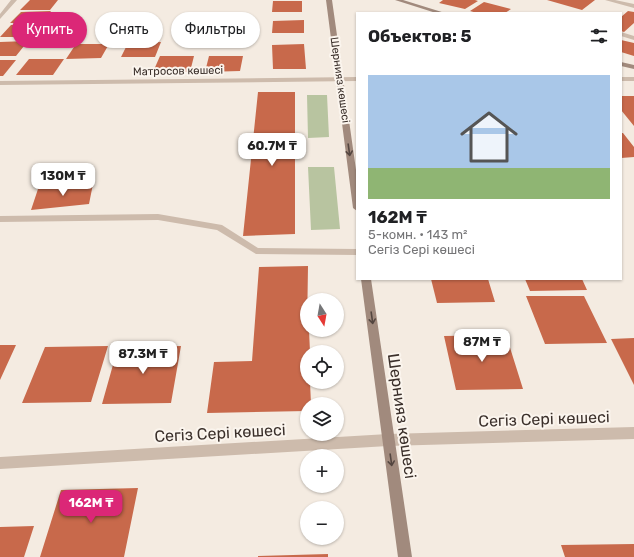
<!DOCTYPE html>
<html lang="ru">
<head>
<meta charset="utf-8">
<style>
	:root { --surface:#fff; --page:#f6f6f6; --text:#202124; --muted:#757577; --accent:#db2777 }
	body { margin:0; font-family:Rubik,sans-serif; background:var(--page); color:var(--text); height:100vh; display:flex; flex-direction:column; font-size:15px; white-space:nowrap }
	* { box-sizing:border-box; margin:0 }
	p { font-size:13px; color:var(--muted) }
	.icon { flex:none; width:22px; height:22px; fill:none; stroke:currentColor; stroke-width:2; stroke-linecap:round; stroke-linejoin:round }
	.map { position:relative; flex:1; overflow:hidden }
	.side { position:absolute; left:356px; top:12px; width:266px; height:268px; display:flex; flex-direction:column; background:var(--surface); border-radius:0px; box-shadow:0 1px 3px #0004 }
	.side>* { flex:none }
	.banner { position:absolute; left:12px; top:12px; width:284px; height:36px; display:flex; gap:8px }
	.needle { width:26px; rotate:169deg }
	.fabs { position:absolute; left:300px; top:293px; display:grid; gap:8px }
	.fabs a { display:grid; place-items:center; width:44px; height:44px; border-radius:50%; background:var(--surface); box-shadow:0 1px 3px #0004; font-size:20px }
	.price { position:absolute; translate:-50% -34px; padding:0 9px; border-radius:8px; background:#fff; color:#222; font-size:13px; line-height:26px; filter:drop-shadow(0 1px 2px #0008) }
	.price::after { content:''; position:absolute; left:50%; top:24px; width:12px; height:9px; margin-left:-6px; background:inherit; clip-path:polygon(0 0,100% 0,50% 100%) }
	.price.current { background:var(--accent); color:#fff }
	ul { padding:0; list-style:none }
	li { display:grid; align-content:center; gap:8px; height:212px; padding:0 12px }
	li span { display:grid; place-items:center; height:124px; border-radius:0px; color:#555 }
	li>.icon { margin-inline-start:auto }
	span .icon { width:72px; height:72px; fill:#fffc; stroke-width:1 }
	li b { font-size:17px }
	h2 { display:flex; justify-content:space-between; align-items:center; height:48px; padding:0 12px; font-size:17px }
	.chip { padding:0 14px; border-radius:18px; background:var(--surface); box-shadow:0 1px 3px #0004; font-size:14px; line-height:36px }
	.chip.current { background:var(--accent); color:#fff }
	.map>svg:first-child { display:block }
	.green { fill:#b8c4a0 }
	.building { fill:#c8694b }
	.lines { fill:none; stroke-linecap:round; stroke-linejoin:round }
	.lane { fill:#cdbbac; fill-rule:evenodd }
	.street { fill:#cdbbac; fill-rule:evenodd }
	.secondary { fill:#a18a7d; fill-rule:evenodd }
	.oneway { stroke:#544640 }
	.labels { text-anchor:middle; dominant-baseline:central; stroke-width:4; stroke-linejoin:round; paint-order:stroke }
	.far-street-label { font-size:11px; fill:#3b302b; stroke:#fbf5ee }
	.near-street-label { font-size:16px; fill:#3b302b; stroke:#fbf5ee }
</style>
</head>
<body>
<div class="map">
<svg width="634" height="557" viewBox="0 0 634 557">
	<rect width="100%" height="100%" fill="#f4ebe1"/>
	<path class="green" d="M307,95H327L329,137L308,138Z
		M308,167H334L340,229L311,230Z"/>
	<path class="building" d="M30,0H58L50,10H20Z
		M443,0H475L478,1L465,9L439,3Z
		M547,0H595L582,10Z
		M273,1H302V12H272Z
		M484,2L511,9L505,13H477L470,11Z
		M51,11L42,23H10L21,12Z
		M628,11L634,12V23L624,32L621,31V17Z
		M304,20V33H272L273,21Z
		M42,24L32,37H0L11,25Z
		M621,40L634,43V56L621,52Z
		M28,41L16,56H0V42Z
		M161,42L155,57H121L128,43Z
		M76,44H109L101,58L66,59Z
		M304,44L306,69H273L272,45Z
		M160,56H194L190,72H153Z
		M209,56H243L240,71L205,72Z
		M29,59H64L53,75H16Z
		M0,60H16L3,76H0Z
		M258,92H295V234L243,236Z
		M621,96H634V126L621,110Z
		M621,133H623L634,147V157L621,158Z
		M93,184L89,204L31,210L38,189Z
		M308,266L307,330H309L310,352H307V382H310L311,404H307V411L207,413L214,362L252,361L259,267Z
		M431,279H488L495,302L437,303Z
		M525,279H582L587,290L530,291Z
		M526,296H584L607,343L545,344Z
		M506,335L523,389L456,390L444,336Z
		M634,338V385L611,339Z
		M0,345H16L0,380Z
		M108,346L91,402L22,403L45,347Z
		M181,346L171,403L102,404L118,347Z
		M138,488L124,557H40L61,490Z
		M34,526L24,557H0V527Z
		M634,544V557H565L561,545Z
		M328,554V557H258V556Z"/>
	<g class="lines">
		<path class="lane" d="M605,0H615L634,4V8Z
			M621,32L634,36V40L621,36Z
			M158,214L222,225L258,248L357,249V255L256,254L217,230L158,220L0,222V216Z"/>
		<path class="street" d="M11,0H17L0,19V14Z
			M357,77V81L0,85V81Z
			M621,77H634V81H621Z
			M634,427V439L388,446L0,469V457L388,434Z"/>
		<path class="secondary" d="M326,0H332L357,177V211L353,208Z
			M395,0H403L445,13H436Z
			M621,62L634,65V69L621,66Z
			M361,279H371L412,557H398Z"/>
	</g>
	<defs><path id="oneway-shaft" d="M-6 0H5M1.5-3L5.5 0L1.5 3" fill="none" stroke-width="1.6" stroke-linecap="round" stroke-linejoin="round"/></defs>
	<g class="oneway">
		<use href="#oneway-shaft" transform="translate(349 150) rotate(82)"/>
		<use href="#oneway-shaft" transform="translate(372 318) rotate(82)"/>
		<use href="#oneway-shaft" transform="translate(391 460) rotate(82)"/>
	</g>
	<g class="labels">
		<g class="far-street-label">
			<text transform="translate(178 71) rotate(-1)">Матросов көшесі</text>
			<text transform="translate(340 80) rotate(82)">Шернияз көшесі</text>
		</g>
		<g class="near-street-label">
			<text transform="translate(402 416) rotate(82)">Шернияз көшесі</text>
			<text transform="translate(544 419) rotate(-2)">Сегіз Сері көшесі</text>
			<text transform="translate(220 433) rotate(-3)">Сегіз Сері көшесі</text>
		</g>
	</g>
</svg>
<div class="fabs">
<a><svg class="needle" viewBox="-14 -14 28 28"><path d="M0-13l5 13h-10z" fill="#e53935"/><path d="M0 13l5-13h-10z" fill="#757577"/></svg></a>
<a><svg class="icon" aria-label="locate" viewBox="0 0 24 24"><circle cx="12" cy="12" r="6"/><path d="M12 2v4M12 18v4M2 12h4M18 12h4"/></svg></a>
<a><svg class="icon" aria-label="layers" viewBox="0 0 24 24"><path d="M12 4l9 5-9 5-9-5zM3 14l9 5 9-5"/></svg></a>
<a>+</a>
<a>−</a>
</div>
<b class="price" style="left:272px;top:167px">60.7M ₸</b>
<b class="price" style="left:63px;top:197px">130M ₸</b>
<b class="price" style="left:482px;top:363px">87M ₸</b>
<b class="price" style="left:143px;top:375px">87.3M ₸</b>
<b class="price current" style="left:91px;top:524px">162M ₸</b>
<div class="banner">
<a class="chip current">Купить</a>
<a class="chip">Снять</a>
<a class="chip">Фильтры</a>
</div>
<section class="side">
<h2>Объектов: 5<svg class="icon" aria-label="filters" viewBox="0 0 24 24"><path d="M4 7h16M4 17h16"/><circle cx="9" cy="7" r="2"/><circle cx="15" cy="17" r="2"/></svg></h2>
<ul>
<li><span style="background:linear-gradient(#a9c7e8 75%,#8fb573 0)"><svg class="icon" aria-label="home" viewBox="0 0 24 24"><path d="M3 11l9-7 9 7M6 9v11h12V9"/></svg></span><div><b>162M ₸</b><p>5-комн. · 143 m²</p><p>Сегіз Сері көшесі</p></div></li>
</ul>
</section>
</div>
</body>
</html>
